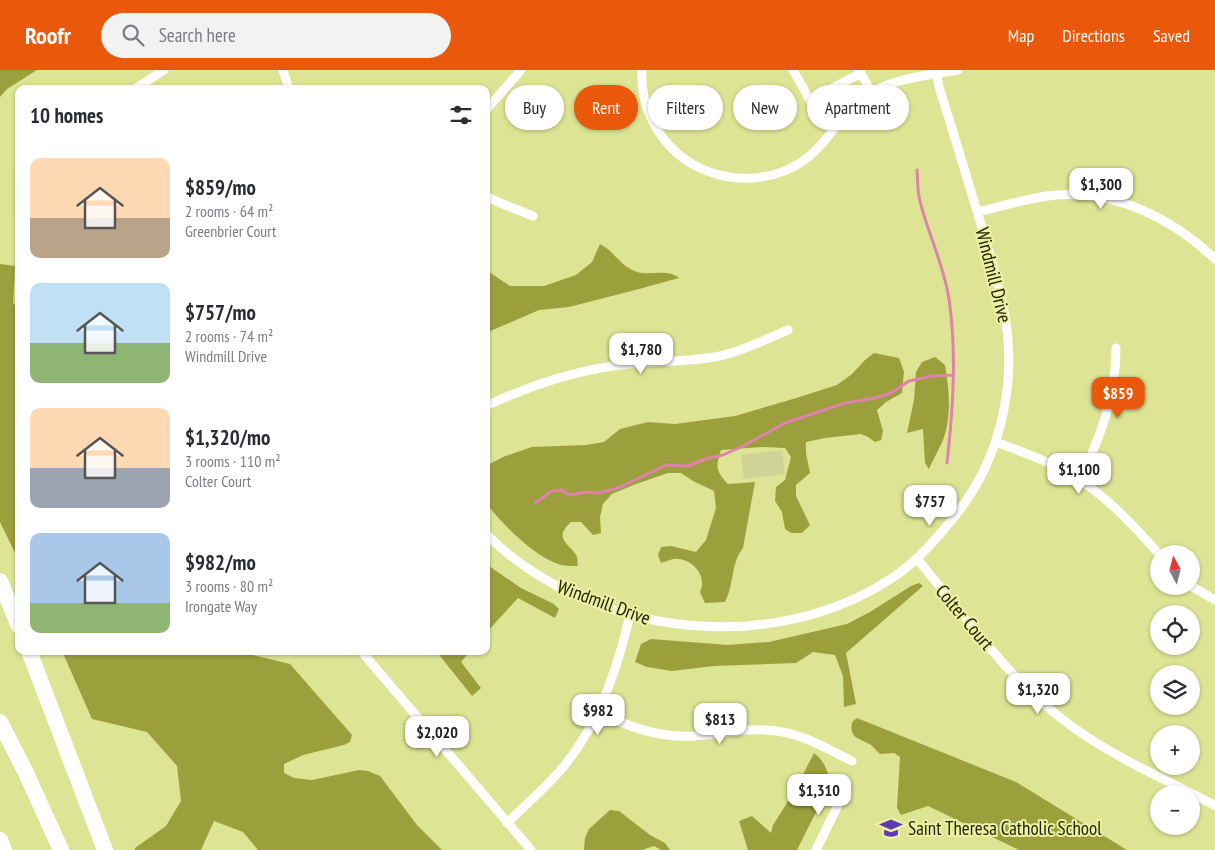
<!DOCTYPE html>
<html lang="en">
<head>
<meta charset="utf-8">
<style>
	:root { --surface:#fff; --page:#f2f2f3; --text:#2b2b33; --muted:#7c7c81; --accent:#ea580c }
	body { margin:0; font-family:"PT Sans Narrow",sans-serif; background:var(--page); color:var(--text); height:100vh; display:flex; flex-direction:column; font-size:19px; white-space:nowrap }
	* { box-sizing:border-box; margin:0 }
	p { font-size:16px; color:var(--muted) }
	.icon { flex:none; width:28px; height:28px; fill:none; stroke:currentColor; stroke-width:2; stroke-linecap:round; stroke-linejoin:round }
	.map { position:relative; flex:1; overflow:hidden }
	.side { position:absolute; left:15px; top:15px; width:475px; height:570px; display:flex; flex-direction:column; background:var(--surface); border-radius:10px; box-shadow:0 1px 4px #0004 }
	.side>* { flex:none }
	.guide { position:absolute; left:505px; top:15px; width:475px; height:45px; display:flex; gap:10px }
	.needle { width:32px; rotate:353deg }
	.controls { position:absolute; left:1150px; top:475px; display:grid; gap:10px }
	.controls a { display:grid; place-items:center; width:50px; height:50px; border-radius:50%; background:var(--surface); box-shadow:0 1px 4px #0004; font-size:25px }
	.price { position:absolute; translate:-50% -42px; padding:0 11px; border-radius:10px; background:#fff; color:#222; font-size:16px; line-height:32px; filter:drop-shadow(0 1px 2px #0008) }
	.price::after { content:''; position:absolute; left:50%; top:30px; width:15px; height:11px; margin-left:-8px; background:inherit; clip-path:polygon(0 0,100% 0,50% 100%) }
	.price.selected { background:var(--accent); color:#fff }
	ul { padding:0; list-style:none }
	li { display:flex; align-items:center; gap:15px; height:125px; padding:0 15px }
	li span { display:grid; place-items:center; flex:none; width:140px; height:100px; border-radius:10px; color:#555 }
	li>.icon { margin-inline-start:auto }
	span .icon { width:60px; height:60px; fill:#fffc; stroke-width:1 }
	li b { font-size:21px }
	h2 { display:flex; justify-content:space-between; align-items:center; height:60px; padding:0 15px; font-size:21px }
	.tag { padding:0 18px; border-radius:22px; background:var(--surface); box-shadow:0 1px 4px #0004; font-size:18px; line-height:45px }
	.tag.selected { background:var(--accent); color:#fff }
	header { display:flex; align-items:center; gap:30px; box-sizing:border-box; height:70px; padding:0 25px; background:var(--accent); color:#fff }
	header strong { font-size:24px }
	nav { display:flex; gap:28px; margin-inline-start:auto; font-size:18px }
	.search { width:350px; height:45px; background:var(--page); display:flex; align-items:center; gap:12px; box-sizing:border-box; padding:0 18px; border-radius:28px; color:var(--muted); font-size:19px }
	.map>svg:first-child { display:block }
	.green { fill:#ced398 }
	.forest { fill:#9ba03c }
	.lines { fill:none; stroke-linecap:round; stroke-linejoin:round }
	.stream { stroke:#df83ad; stroke-width:3 }
	.street { stroke:#fff; stroke-width:9 }
	.highway { stroke:#fff; stroke-width:16 }
	.labels { text-anchor:middle; dominant-baseline:central; stroke-width:4; stroke-linejoin:round; paint-order:stroke }
	.street-label { font-size:19px; fill:#222303; stroke:#ebf1a1 }
	.poi-label { font-size:19px; fill:#222303; stroke:#ebf1a1; text-anchor:start }
</style>
</head>
<body>
<header>
<strong>Roofr</strong>
<div class="search"><svg class="icon" aria-label="search" viewBox="0 0 24 24"><circle cx="10" cy="10" r="6"/><path d="M15 15l6 6"/></svg>Search here</div>
<nav><a>Map</a><a>Directions</a><a>Saved</a></nav>
</header>
<div class="map">
<svg width="1215" height="780" viewBox="0 0 1215 780">
	<rect width="100%" height="100%" fill="#dde494"/>
	<path class="green" d="M782,380L785,404L744,409L741,385Z"/>
	<path class="forest" d="M0,0H37L7,19L0,27Z
		M600,174C614,181 621,197 637,202C650,206 668,198 679,208L639,219L569,237L539,240L486,263V200L510,216H544L576,205L592,192Z
		M0,194L15,196L13,233L19,240V491L0,452Z
		M874,283L899,288L904,302L902,323L886,332L877,340L883,361L881,370L875,372L868,367L861,364L825,368L806,372C805,386 808,390 810,403L796,415V426L810,455L802,463H791L785,459L782,442L775,431L776,417L785,410L791,387L785,378L762,377L721,380C716,397 715,400 728,414L755,412L743,478C731,492 734,515 725,532L705,533L700,522C708,505 691,487 673,489C669,490 665,492 661,493L658,485L661,477L671,476L696,482L706,470L716,438L714,421L693,411L681,403H668L636,414L612,424L603,434L600,447L601,463L593,465L581,452H571C551,470 572,474 577,487C578,490 577,493 578,496C571,496 564,496 558,494C533,485 502,454 486,433V396L503,387L532,377L586,375L604,372L620,359L648,352L675,354L735,346L793,329L837,315L852,304L865,290Z
		M935,287L945,295C949,318 952,347 943,370C939,380 933,389 929,399L925,393L923,359L907,363L914,330L916,302L922,292Z
		M486,494L521,518L554,534L559,539L555,548L518,528L486,563Z
		M919,513L923,516L846,583L856,634L844,637L843,606L835,585L813,582L796,593L714,596L672,601L647,597L635,592L641,574L651,569L728,575L769,572L847,554L870,542L911,516Z
		M62,581H236L290,594L352,665L350,672L344,675L303,685L284,694V703L294,708L312,710L359,700L368,701L380,706L417,755L442,780H258L243,762L214,751L201,780H135V778L166,756L181,731L177,696L147,662L92,649Z
		M436,581H470L461,592L481,618L472,626Z
		M857,648L1016,712L1127,780H1019L928,736L901,745L897,738L900,687L894,683L880,684C877,681 874,678 871,675C860,668 849,669 852,652Z
		M814,683C824,690 827,700 831,712L797,780H748L739,751L752,746L771,763L773,755L794,722Z
		M610,740L619,741L650,765L665,773L670,780H661L654,776L642,780H584L585,768L589,759Z"/>
	<g class="lines">
		<path class="stream" d="M917,100C918,110 917,121 920,131C928,164 944,195 949,229C957,283 953,339 947,393
			M535,433L552,421L562,420L569,425L586,422L598,423L618,418L666,395L688,396L705,389L723,385L745,375L785,353L845,333L875,328L891,323L909,311L932,306L953,305"/>
		<path class="street" d="M283,0L289,19
			M642,0C640,32 654,63 678,84C718,117 779,117 816,80C837,60 843,38 870,23C895,8 929,5 958,0
			M793,0L810,30L861,3L859,0
			M861,3L871,22
			M135,19L164,0
			M486,40L521,0
			M486,126L500,133L533,146
			M978,142C1003,136 1030,127 1056,125C1117,121 1172,148 1215,189
			M486,336C531,315 580,299 629,294C659,291 690,292 720,286C744,281 766,269 788,260
			M996,372C1025,383 1054,393 1080,410C1110,430 1135,457 1159,484
			M1080,410C1100,368 1116,326 1116,278
			M486,464C590,567 773,589 895,506C914,493 930,476 945,458C978,421 999,376 1006,327C1016,264 999,217 982,158C968,111 954,64 939,17L936,0
			M917,489C963,543 1005,605 1062,649C1108,685 1163,708 1214,735
			M1191,516L1215,530
			M361,581L531,780
			M599,641C627,657 660,668 694,666C718,665 742,658 766,660C798,661 824,677 852,691
			M507,753C526,734 547,717 564,696C600,652 617,599 630,545
			M816,780L844,723"/>
		<path class="highway" d="M0,511L19,556
			M29,581L105,780
			M0,652L26,703L61,780
			M0,770L4,780"/>
	</g>
	<defs>
		<g id="school-bare" transform="scale(1.725)"><path d="M0-5L7-2L0 1L-7-2ZM-4 1L0 2.5L4 1V4Q0 6-4 4Z" fill="#5f39b2" stroke="#ebf1a1" stroke-width="2.5" paint-order="stroke"/></g>
	</defs>
	<g fill-rule="evenodd">
		<use href="#school-bare" x="891" y="758"/>
	</g>
	<g class="labels">
		<g class="street-label">
			<text transform="translate(994 205) rotate(76)">Windmill Drive</text>
			<text transform="translate(604 532) rotate(20)">Windmill Drive</text>
			<text transform="translate(965 547) rotate(50)">Colter Court</text>
		</g>
		<g class="poi-label">
			<text x="908" y="758">Saint Theresa Catholic School</text>
		</g>
	</g>
</svg>
<div class="controls">
<a><svg class="needle" viewBox="-14 -14 28 28"><path d="M0-13l5 13h-10z" fill="#e53935"/><path d="M0 13l5-13h-10z" fill="#7c7c81"/></svg></a>
<a><svg class="icon" aria-label="locate" viewBox="0 0 24 24"><circle cx="12" cy="12" r="6"/><path d="M12 2v4M12 18v4M2 12h4M18 12h4"/></svg></a>
<a><svg class="icon" aria-label="layers" viewBox="0 0 24 24"><path d="M12 4l9 5-9 5-9-5zM3 14l9 5 9-5"/></svg></a>
<a>+</a>
<a>−</a>
</div>
<b class="price" style="left:1101px;top:140px">$1,300</b>
<b class="price" style="left:641px;top:305px">$1,780</b>
<b class="price selected" style="left:1118px;top:349px">$859</b>
<b class="price" style="left:1079px;top:425px">$1,100</b>
<b class="price" style="left:930px;top:457px">$757</b>
<b class="price" style="left:1038px;top:645px">$1,320</b>
<b class="price" style="left:598px;top:666px">$982</b>
<b class="price" style="left:720px;top:675px">$813</b>
<b class="price" style="left:437px;top:688px">$2,020</b>
<b class="price" style="left:819px;top:746px">$1,310</b>
<div class="guide">
<a class="tag">Buy</a>
<a class="tag selected">Rent</a>
<a class="tag">Filters</a>
<a class="tag">New</a>
<a class="tag">Apartment</a>
</div>
<section class="side">
<h2>10 homes<svg class="icon" aria-label="filters" viewBox="0 0 24 24"><path d="M4 7h16M4 17h16"/><circle cx="9" cy="7" r="2"/><circle cx="15" cy="17" r="2"/></svg></h2>
<ul>
<li><span style="background:linear-gradient(#ffd9b3 60%,#b9a48a 0)"><svg class="icon" aria-label="home" viewBox="0 0 24 24"><path d="M3 11l9-7 9 7M6 9v11h12V9"/></svg></span><div><b>$859/mo</b><p>2 rooms · 64 m²</p><p>Greenbrier Court</p></div></li>
<li><span style="background:linear-gradient(#bfe0f5 60%,#8fb573 0)"><svg class="icon" aria-label="home" viewBox="0 0 24 24"><path d="M3 11l9-7 9 7M6 9v11h12V9"/></svg></span><div><b>$757/mo</b><p>2 rooms · 74 m²</p><p>Windmill Drive</p></div></li>
<li><span style="background:linear-gradient(#ffd9b3 60%,#9aa5b1 0)"><svg class="icon" aria-label="home" viewBox="0 0 24 24"><path d="M3 11l9-7 9 7M6 9v11h12V9"/></svg></span><div><b>$1,320/mo</b><p>3 rooms · 110 m²</p><p>Colter Court</p></div></li>
<li><span style="background:linear-gradient(#a9c7e8 70%,#8fb573 0)"><svg class="icon" aria-label="home" viewBox="0 0 24 24"><path d="M3 11l9-7 9 7M6 9v11h12V9"/></svg></span><div><b>$982/mo</b><p>3 rooms · 80 m²</p><p>Irongate Way</p></div></li>
</ul>
</section>
</div>
</body>
</html>
